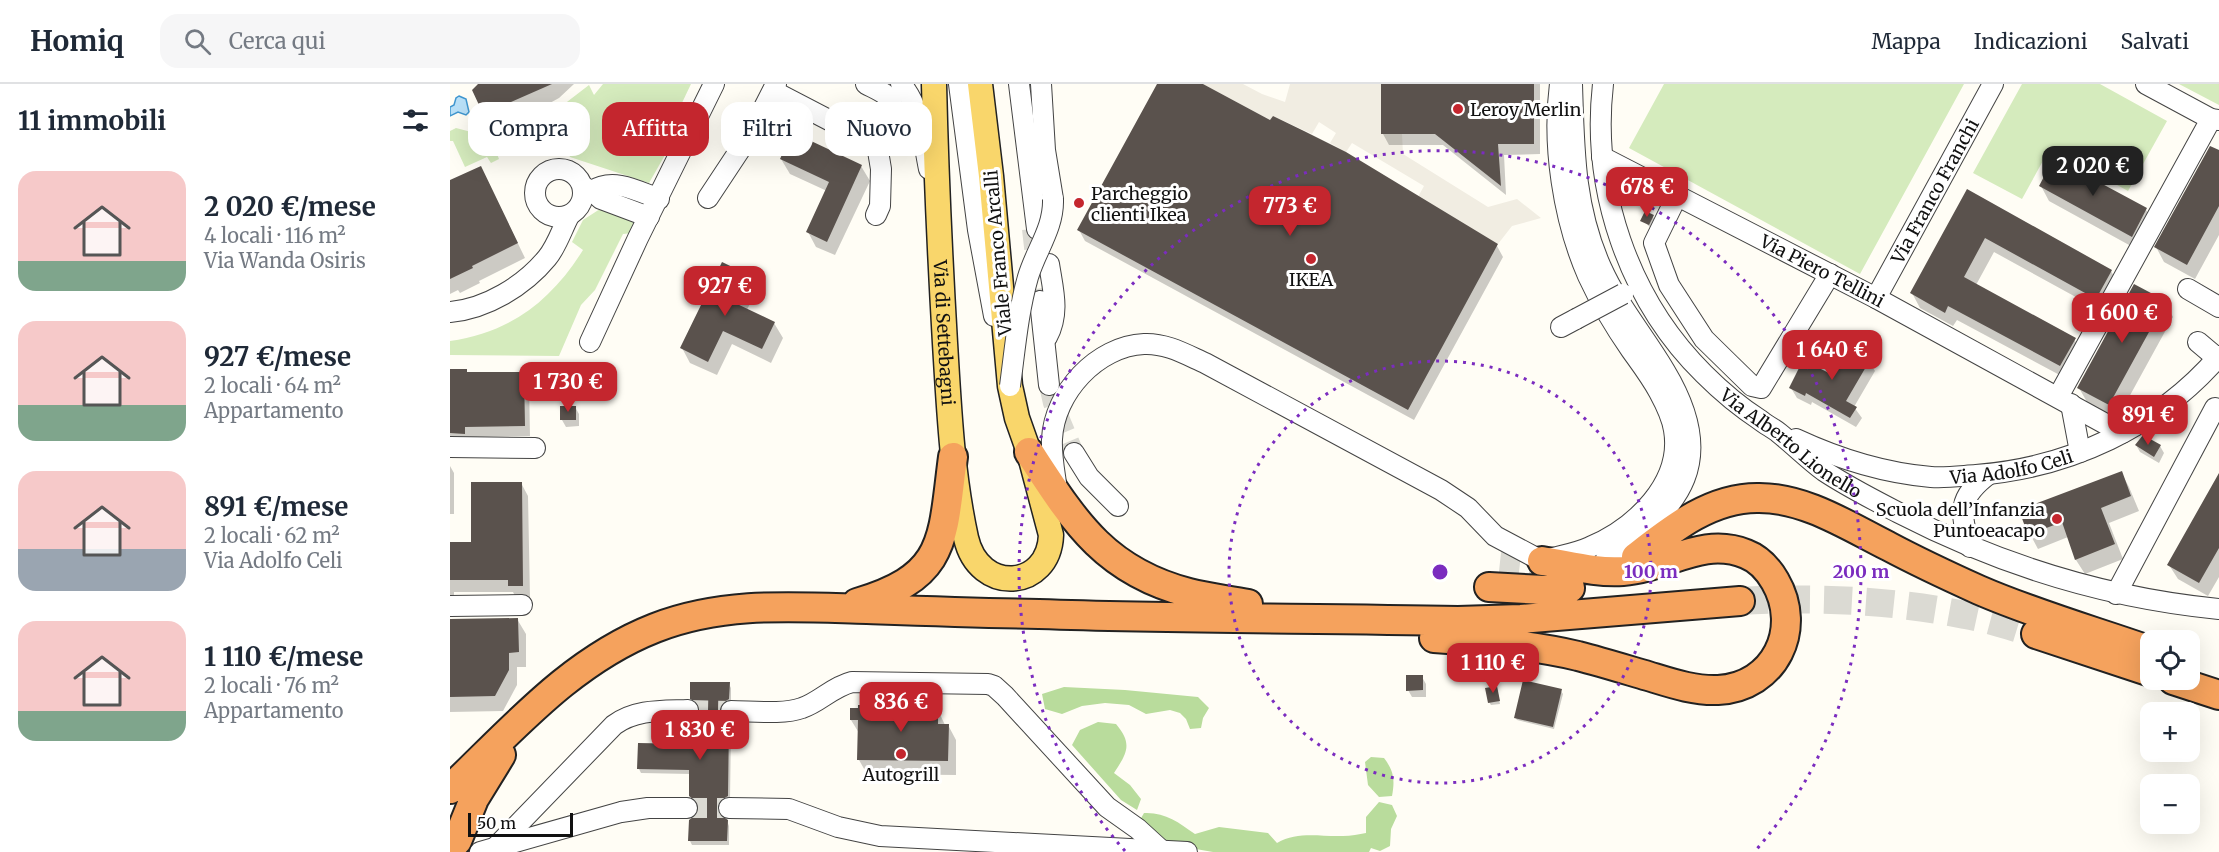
<!DOCTYPE html>
<html lang="it">
<head>
<meta charset="utf-8">
<style>
	:root { --surface:#fff; --page:#f6f6f7; --text:#1f2937; --muted:#747a83; --line:#e0e1e3; --accent:#c4262e }
	body { margin:0; font-family:Merriweather,serif; background:var(--page); color:var(--text); height:100vh; display:flex; flex-direction:column; font-size:22px; white-space:nowrap }
	* { box-sizing:border-box; margin:0 }
	p { font-size:20px; color:var(--muted) }
	.icon { flex:none; width:33px; height:33px; fill:none; stroke:currentColor; stroke-width:2; stroke-linecap:round; stroke-linejoin:round }
	.map { position:relative; flex:1; overflow:hidden }
	.drawer { display:flex; flex-direction:column; background:var(--surface); width:450px }
	.drawer>* { flex:none }
	.banner { position:absolute; left:18px; top:18px; width:570px; height:54px; display:flex; gap:12px }
	.tools { position:absolute; left:1690px; top:546px; display:grid; gap:12px }
	.tools a { display:grid; place-items:center; width:60px; height:60px; border-radius:12px; background:var(--surface); box-shadow:0 6px 24px #0002; font-size:30px }
	.scale { position:absolute; left:18px; bottom:15px; width:105px; box-sizing:border-box; padding-left:6px; border:3px solid #111; border-top:0; font-size:16px; line-height:21px; white-space:nowrap; color:#111; -webkit-text-stroke:4px #fff; paint-order:stroke }
	.price { position:absolute; translate:-50% -51px; padding:0 14px; border-radius:12px; background:var(--accent); color:#fff; font-size:20px; line-height:39px; filter:drop-shadow(0 2px 3px #0008) }
	.price::after { content:''; position:absolute; left:50%; top:36px; width:18px; height:14px; margin-left:-9px; background:inherit; clip-path:polygon(0 0,100% 0,50% 100%) }
	.price.on { background:#222; color:#fff }
	ul { padding:0; list-style:none }
	li { display:flex; align-items:center; gap:18px; height:150px; padding:0 18px }
	li span { display:grid; place-items:center; flex:none; width:168px; height:120px; border-radius:18px; color:#555 }
	li>.icon { margin-inline-start:auto }
	span .icon { width:72px; height:72px; fill:#fffc; stroke-width:1 }
	li b { font-size:26px }
	h2 { display:flex; justify-content:space-between; align-items:center; height:72px; padding:0 18px; font-size:26px }
	.chip { padding:0 21px; border-radius:18px; background:var(--surface); box-shadow:0 6px 24px #0002; font-size:21px; line-height:54px }
	.chip.on { background:var(--accent); color:#fff }
	header { display:flex; align-items:center; gap:36px; box-sizing:border-box; height:84px; padding:0 30px; background:var(--surface); border-bottom:2px solid var(--line) }
	header strong { font-size:28px }
	nav { display:flex; gap:33px; margin-inline-start:auto; font-size:21px }
	.search { width:420px; height:54px; background:var(--page); display:flex; align-items:center; gap:15px; box-sizing:border-box; padding:0 21px; border-radius:18px; color:var(--muted); font-size:22px }
	main { display:flex; flex:1; min-height:0 }
	.map>svg:first-child { display:block }
	.green { fill:#d5ebbd }
	.forest { fill:#b9dc9c }
	.plaza { fill:#f1ede2 }
	.water { fill:#b9e0f7; stroke:#3f96cf; stroke-width:1.5 }
	.shadow { fill:#0003 }
	.building { fill:#5a524d }
	.lines { fill:none; stroke-linecap:round; stroke-linejoin:round }
	.minor-tunnel { stroke:#dbdad3; stroke-width:20; stroke-dasharray:20 10; stroke-linecap:butt }
	.highway-tunnel { stroke:#dbdad3; stroke-width:28; stroke-dasharray:28 14; stroke-linecap:butt }
	.minor-casing { stroke:#444; stroke-width:22 }
	.major-casing { stroke:#222; stroke-width:27 }
	.highway-casing { stroke:#222; stroke-width:32 }
	.minor { stroke:#fff; stroke-width:20 }
	.major { stroke:#f9d66b; stroke-width:24 }
	.highway { stroke:#f5a25d; stroke-width:28 }
	.minor-bridge-casing { stroke:#444; stroke-width:22; stroke-linecap:butt }
	.minor-bridge { stroke:#fff; stroke-width:20 }
	.ring { fill:none; stroke:#7b2cbf; stroke-width:3; stroke-dasharray:3 6 }
	.poi-dot { fill:#c4262e; stroke:#fff; stroke-width:2 }
	.labels { text-anchor:middle; dominant-baseline:central; stroke-width:6; stroke-linejoin:round; paint-order:stroke }
	.poi-label { font-size:18px; fill:#111; stroke:#fff; text-anchor:start }
	.street-label { font-size:18px; fill:#111; stroke:#fff }
	.centre { fill:#7b2cbf; stroke:#fff; stroke-width:3 }
	.ring-label { font-size:18px; text-anchor:middle; font-weight:bold; fill:#7b2cbf; stroke:#fff; stroke-width:6; stroke-linejoin:round; paint-order:stroke }
</style>
</head>
<body>
<header>
<strong>Homiq</strong>
<div class="search"><svg class="icon" aria-label="search" viewBox="0 0 24 24"><circle cx="10" cy="10" r="6"/><path d="M15 15l6 6"/></svg>Cerca qui</div>
<nav><a>Mappa</a><a>Indicazioni</a><a>Salvati</a></nav>
</header>
<main>
<section class="drawer">
<h2>11 immobili<svg class="icon" aria-label="filters" viewBox="0 0 24 24"><path d="M4 7h16M4 17h16"/><circle cx="9" cy="7" r="2"/><circle cx="15" cy="17" r="2"/></svg></h2>
<ul>
<li><span style="background:linear-gradient(#f6c9c9 75%,#7fa58c 0)"><svg class="icon" aria-label="home" viewBox="0 0 24 24"><path d="M3 11l9-7 9 7M6 9v11h12V9"/></svg></span><div><b>2 020 €/mese</b><p>4 locali · 116 m²</p><p>Via Wanda Osiris</p></div></li>
<li><span style="background:linear-gradient(#f6c9c9 70%,#7fa58c 0)"><svg class="icon" aria-label="home" viewBox="0 0 24 24"><path d="M3 11l9-7 9 7M6 9v11h12V9"/></svg></span><div><b>927 €/mese</b><p>2 locali · 64 m²</p><p>Appartamento</p></div></li>
<li><span style="background:linear-gradient(#f6c9c9 65%,#9aa5b1 0)"><svg class="icon" aria-label="home" viewBox="0 0 24 24"><path d="M3 11l9-7 9 7M6 9v11h12V9"/></svg></span><div><b>891 €/mese</b><p>2 locali · 62 m²</p><p>Via Adolfo Celi</p></div></li>
<li><span style="background:linear-gradient(#f6c9c9 75%,#7fa58c 0)"><svg class="icon" aria-label="home" viewBox="0 0 24 24"><path d="M3 11l9-7 9 7M6 9v11h12V9"/></svg></span><div><b>1 110 €/mese</b><p>2 locali · 76 m²</p><p>Appartamento</p></div></li>
</ul>
</section>
<div class="map">
<svg width="1769" height="768" viewBox="0 0 1769 768">
	<rect width="100%" height="100%" fill="#fffdf5"/>
	<path class="green" d="M153,0H241L208,69L215,71L199,99L120,73L111,54L125,45L119,31L122,28L114,33L112,27L115,25L113,21L139,1L144,11Z
		M1214,0H1514L1410,190L1179,64Z
		M1572,0H1650L1717,37L1678,107L1600,64L1572,115L1523,89Z
		M1729,0H1769V21Z
		M86,35L88,38L92,37L95,43L59,52L54,42Z
		M6,44L25,49H42L51,68L47,70L49,75L41,79L37,73L15,83L3,57H0V47Z
		M150,125H154L183,137L185,142L183,149L173,150L145,206L131,221L109,272L0,271V257C61,248 101,217 133,166L122,158L133,136Z"/>
	<path class="forest" d="M614,603L675,606L748,613L759,624L753,634L751,644L740,645L736,635L730,629L720,626L696,630L679,621L655,619L632,622L612,630L595,625L592,610Z
		M648,638L666,640C683,660 677,669 664,689L680,701L691,715L687,726L671,716L622,661L630,646Z
		M921,673L934,674C944,687 945,696 942,712L929,713L918,701L915,678Z
		M929,718L942,721L947,732L941,745L940,762L930,767L921,764L919,768H763L717,760L690,736L694,729C715,728 728,738 745,750L769,743L818,749L827,759C848,747 870,753 893,752C901,752 909,750 916,749V733Z"/>
	<path class="plaza" d="M753,0H793L812,10L835,18L840,0H932L931,50H952L953,70L1038,123L1067,115L1091,134L1062,142L1048,160L968,113L974,102L902,59L896,68L880,59L886,49L869,38L862,50L823,32L820,36Z"/>
	<path class="water" d="M9,12L16,15L19,28L16,31L8,28L0,32V23L4,21L6,14Z"/>
	<path class="shadow" d="M31,0H124L109,14L89,25L70,33L39,35L30,20Z
		M708,0H750L1047,162L1053,173L964,336L635,157L629,146Z
		M933,0H1090V70L1054,71L1056,111L993,61H939L933,50Z
		M1769,68V151L1745,195L1714,178L1706,163Z
		M331,75L411,82L420,97L385,171L366,163L358,148L377,107L340,90Z
		M1605,76L1696,126L1705,140L1690,167L1599,117L1591,102Z
		M0,98H38L75,174L29,197L30,199L10,209L8,206L0,210Z
		M1518,107L1661,187L1669,202L1655,229L1544,168L1526,201L1624,255L1633,270L1619,296L1507,236L1503,242L1470,224L1462,209Z
		M1203,133L1205,136L1201,144L1192,136Z
		M298,192L306,206L297,226L324,239L333,254L321,279L282,260L267,291L240,279L232,264Z
		M1715,218L1723,233L1667,335L1637,318L1629,304Z
		M1419,277L1425,287L1404,323L1412,334L1406,343L1362,318L1361,321L1347,314L1341,304Z
		M0,286H16L18,290L73,289L79,300L80,352L20,353V359H0Z
		M125,323L129,330V342L116,343L112,336Z
		M1686,361L1710,362L1714,369L1709,379L1690,368Z
		M0,382L4,389V430H0Z
		M1671,388L1679,403L1689,427L1659,439L1673,475L1635,490L1626,476L1618,453L1588,465L1580,450Z
		M1769,392V493L1758,512L1728,495L1719,481Z
		M71,399L78,412L80,514H66L63,508H4V513H0V460H22Z
		M67,535L76,550V583H67V601L53,627L0,628V536Z
		M972,593L976,600V613H962L958,606Z
		M279,600L281,604V620L273,625L271,632L272,636L281,644L280,717L271,722L269,729L270,733L277,737L279,742V761H242L240,757L250,725L240,712L241,690L191,689L189,685L241,661L250,633V623L242,614Z
		M1047,604L1050,620L1041,621L1039,618Z
		M1111,607L1113,610L1104,645L1067,636L1065,633Z
		M487,624L495,641H498L506,656V691L417,690L409,676V649L401,636Z"/>
	<path class="building" d="M28,0H102L61,18L36,22L29,21L22,6Z
		M707,0H753L820,36L823,32L854,47L896,68L1048,160L958,326L627,146Z
		M931,0H1084V60H1048L1051,102L985,50H931Z
		M342,48L412,81L377,158L356,148L379,98L330,75Z
		M1760,62L1769,66V122L1737,181L1704,163Z
		M1604,74L1697,124L1682,153L1589,102Z
		M31,82L68,159L22,182L23,184L0,195V96Z
		M1517,105L1662,186L1646,215L1535,154L1514,193L1626,254L1610,282L1498,222L1495,229L1460,209Z
		M1195,127L1204,131L1199,141L1190,137Z
		M272,178L299,191L285,219L325,238L312,265L273,247L258,278L230,264Z
		M1684,200L1716,217L1659,321L1627,304Z
		M1395,261L1420,276L1396,317L1407,323L1400,334L1356,309L1355,312L1339,304L1353,276L1379,289Z
		M0,285H17V288H74L75,342L15,343V350L0,349Z
		M110,322H126V336H110Z
		M1693,351L1711,361L1704,373L1685,361Z
		M1672,387L1681,412L1651,424L1665,460L1625,476L1612,438L1578,451L1569,426Z
		M1769,389V464L1749,499L1717,481Z
		M21,398H72L73,502H58V496H0V458H21Z
		M68,534L69,568L59,569V586L45,612L0,613V535Z
		M956,591H973V606L956,607Z
		M1073,596L1112,605L1103,643L1064,634Z
		M240,598H280L279,615L271,620L269,626L271,633L279,639L278,712L269,717L267,723L269,730L278,736L277,757H238L239,736L247,730L249,725L247,718L239,712V686L187,685L188,659L240,660V638L248,632L250,626L248,619L240,615Z
		M1047,602L1050,617L1038,619L1035,604Z
		M408,621L488,622V640H499L498,677L407,676L408,636H400V624H408Z"/>
	<g class="lines">
		<path class="minor-tunnel" d="M582,145L590,217
			M599,301L603,319L624,369
			M1050,478L1104,484
			M238,626L281,627
			M237,724H279"/>
		<path class="highway-tunnel" d="M1290,517C1365,513 1441,516 1515,531C1539,535 1562,543 1586,550"/>
		<g class="minor-casing">
			<g id="minor">
				<path d="M416,0C427,6 442,10 443,25L427,61L431,85L430,122L426,131"/>
				<path d="M451,0C471,23 473,56 479,85"/>
				<path d="M509,0L528,146L544,232"/>
				<path d="M569,0L587,145"/>
				<path d="M591,0L595,66L603,115"/>
				<path d="M1122,0C1124,64 1124,123 1151,183C1169,223 1193,250 1215,287C1268,375 1234,423 1156,474"/>
				<path id="s1" d="M1153,0C1141,105 1178,215 1254,290C1271,307 1290,323 1310,336C1316,341 1323,344 1329,349C1344,361 1358,375 1374,387C1398,403 1424,416 1449,429C1550,481 1656,514 1769,525"/>
				<path d="M1696,0L1761,35L1769,36"/>
				<path d="M323,7L427,61"/>
				<path id="s2" d="M1152,73L1426,214L1672,349"/>
				<circle cx="109" cy="109" r="24"/>
				<path d="M133,103L142,107L151,115L199,133"/>
				<path d="M142,107C163,93 188,107 209,115"/>
				<path d="M1227,112L1204,159L1219,201L1254,255L1302,302L1311,304L1380,190"/>
				<path d="M258,114L301,49L326,0"/>
				<path d="M1738,205L1769,223"/>
				<path id="s3" d="M1426,214L1543,0"/>
				<path d="M590,217L599,301"/>
				<path d="M0,228C36,225 74,202 97,174C107,162 112,145 119,132"/>
				<path d="M1111,243L1126,235"/>
				<path d="M597,253C610,229 603,206 599,180"/>
				<path d="M140,258L188,154L264,0"/>
				<path d="M1748,258L1767,274"/>
				<path d="M1608,313L1761,35"/>
				<path d="M1621,320L1630,368"/>
				<path id="s4" d="M1346,355C1389,375 1434,389 1481,393C1496,394 1511,392 1526,391C1619,384 1708,343 1769,272"/>
				<path d="M0,363L85,364"/>
				<path d="M624,369L639,393L668,422"/>
				<path d="M607,406C605,390 601,372 602,355C604,309 647,262 694,260C716,259 735,270 755,279L991,406L1018,424L1045,452L1092,477C1108,472 1125,470 1140,463C1185,444 1233,399 1224,346C1222,333 1215,319 1209,308C1201,293 1191,280 1181,266C1165,243 1150,218 1138,192C1113,135 1102,61 1110,0"/>
				<path d="M1520,463C1510,428 1507,414 1539,390"/>
				<path d="M1666,510L1765,324"/>
				<path d="M0,522L72,521"/>
				<path d="M281,627C301,627 333,631 352,624C370,618 382,603 402,598L538,600L544,602L555,612L657,723L688,745L711,766"/>
				<path d="M279,724L339,725L388,743L430,752L737,768"/>
				<path d="M46,763L164,641C186,625 212,627 238,626"/>
				<path d="M30,768L171,728L198,724H237"/>
			</g>
		</g>
		<g class="major-casing">
			<g id="major">
				<path id="s5" d="M484,0C486,87 490,173 495,259C499,325 502,390 516,454C529,511 599,506 601,451L579,368L567,334L560,302L541,92L530,0"/>
			</g>
		</g>
		<g class="highway-casing">
			<path id="highway" d="M579,368C624,437 654,487 739,509C758,514 778,516 798,520
				M1186,473C1222,445 1260,414 1307,414C1354,413 1398,442 1438,462C1468,478 1498,492 1529,506C1584,530 1644,547 1701,567
				M1039,503L1094,506L1120,504
				M407,519C498,492 492,456 503,373
				M1586,550L1701,588
				M984,554C1032,557 1081,561 1128,572C1151,578 1174,585 1198,592C1221,599 1244,607 1268,606C1325,603 1353,545 1325,497C1318,485 1309,475 1296,470C1252,452 1216,484 1173,487C1146,489 1118,481 1092,477
				M1723,596L1769,611
				M0,705C64,644 121,577 205,544C274,517 345,523 417,525C475,527 532,529 589,530C729,535 868,534 1008,537L1071,535L1290,517
				M7,757L24,715L51,671"/>
		</g>
		<use href="#minor" class="minor"/>
		<use href="#major" class="major"/>
		<use href="#highway" class="highway"/>
		<g class="minor-bridge-casing">
			<path id="minor-bridge" d="M1126,235L1173,210
				M560,302C565,265 568,228 578,193C586,166 604,144 603,115"/>
		</g>
		<use href="#minor-bridge" class="minor-bridge"/>
	</g>
	<g class="ring">
		<circle cx="990" cy="488" r="211"/>
		<path d="M675 767A421 421 0 1 1 1305 767"/>
	</g>
	<g class="poi-dot">
		<circle cx="1008" cy="25" r="6"/>
		<circle cx="629" cy="119" r="6"/>
		<circle cx="861" cy="175" r="6"/>
		<circle cx="1607" cy="435" r="6"/>
		<circle cx="451" cy="670" r="6"/>
	</g>
	<g class="labels">
		<g class="poi-label">
			<text x="1020" y="25">Leroy Merlin</text>
			<text x="641" y="109">Parcheggio<tspan x="641" dy="21">clienti Ikea</tspan></text>
			<text x="861" y="195" text-anchor="middle">IKEA</text>
			<text x="1595" y="425" text-anchor="end">Scuola dell’Infanzia<tspan x="1595" dy="21">Puntoeacapo</tspan></text>
			<text x="451" y="690" text-anchor="middle">Autogrill</text>
		</g>
		<g class="street-label">
			<text stroke="none"><textPath href="#s3" startOffset="122">Via Franco Franchi</textPath></text>
			<text transform="translate(548 169) rotate(-95)">Viale Franco Arcalli</text>
			<text stroke="none"><textPath href="#s2" startOffset="248">Via Piero Tellini</textPath></text>
			<text stroke="none"><textPath href="#s5" startOffset="249">Via di Settebagni</textPath></text>
			<text stroke="none"><textPath href="#s1" startOffset="429">Via Alberto Lionello</textPath></text>
			<text stroke="none"><textPath href="#s4" startOffset="222">Via Adolfo Celi</textPath></text>
		</g>
	</g>
	<circle cx="990" cy="488" r="9" class="centre"/>
	<g class="ring-label">
		<text x="1201" y="494">100 m</text>
		<text x="1411" y="494">200 m</text>
	</g>
</svg>
<div class="tools">
<a><svg class="icon" aria-label="locate" viewBox="0 0 24 24"><circle cx="12" cy="12" r="6"/><path d="M12 2v4M12 18v4M2 12h4M18 12h4"/></svg></a>
<a>+</a>
<a>−</a>
</div>
<div class="scale">50 m</div>
<b class="price on" style="left:1643px;top:113px">2 020 €</b>
<b class="price" style="left:1197px;top:134px">678 €</b>
<b class="price" style="left:840px;top:153px">773 €</b>
<b class="price" style="left:275px;top:233px">927 €</b>
<b class="price" style="left:1672px;top:260px">1 600 €</b>
<b class="price" style="left:1382px;top:297px">1 640 €</b>
<b class="price" style="left:118px;top:329px">1 730 €</b>
<b class="price" style="left:1698px;top:362px">891 €</b>
<b class="price" style="left:1043px;top:610px">1 110 €</b>
<b class="price" style="left:451px;top:649px">836 €</b>
<b class="price" style="left:250px;top:677px">1 830 €</b>
<div class="banner">
<a class="chip">Compra</a>
<a class="chip on">Affitta</a>
<a class="chip">Filtri</a>
<a class="chip">Nuovo</a>
</div>
</div>
</main>
</body>
</html>
